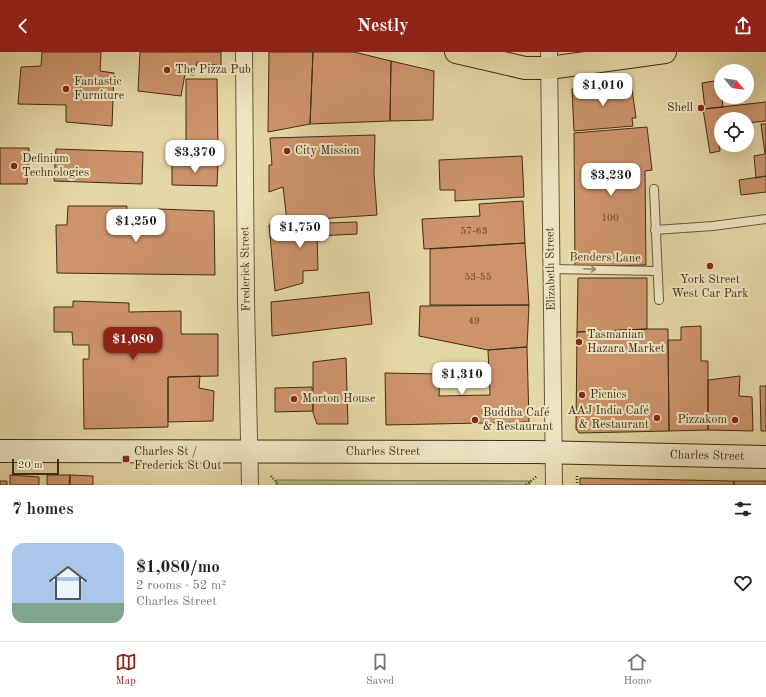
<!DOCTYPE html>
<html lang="en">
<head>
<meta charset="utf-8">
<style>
	:root { --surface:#fff; --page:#f2f2f2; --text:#202124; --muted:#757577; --line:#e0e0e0; --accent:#8f2418 }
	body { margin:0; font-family:"Old Standard TT",serif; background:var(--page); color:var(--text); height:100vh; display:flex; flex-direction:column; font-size:15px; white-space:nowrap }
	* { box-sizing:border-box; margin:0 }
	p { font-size:13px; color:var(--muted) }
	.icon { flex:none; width:22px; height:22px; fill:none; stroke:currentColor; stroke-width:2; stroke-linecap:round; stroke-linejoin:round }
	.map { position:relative; height:433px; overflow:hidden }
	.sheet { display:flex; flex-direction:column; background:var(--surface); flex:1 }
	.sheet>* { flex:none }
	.needle { width:26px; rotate:119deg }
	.controls { position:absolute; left:714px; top:12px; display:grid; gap:8px }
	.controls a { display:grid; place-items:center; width:40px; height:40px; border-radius:50%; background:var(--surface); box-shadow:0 4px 16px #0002; font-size:20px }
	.scale { position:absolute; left:12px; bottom:10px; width:47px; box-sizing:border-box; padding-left:4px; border:2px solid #412e12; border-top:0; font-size:11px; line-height:14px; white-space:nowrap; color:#412e12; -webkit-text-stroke:3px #eee5c4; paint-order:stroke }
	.price { position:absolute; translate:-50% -34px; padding:0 9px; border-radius:8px; background:#fff; color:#222; font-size:13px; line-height:26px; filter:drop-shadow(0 1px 2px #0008) }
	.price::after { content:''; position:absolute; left:50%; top:24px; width:12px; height:9px; margin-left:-6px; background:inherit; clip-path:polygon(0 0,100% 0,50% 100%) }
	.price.active { background:var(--accent); color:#fff }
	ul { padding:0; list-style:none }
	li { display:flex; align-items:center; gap:12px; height:100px; padding:0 12px }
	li+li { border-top:1px solid var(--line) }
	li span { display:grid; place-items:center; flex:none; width:112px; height:80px; border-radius:12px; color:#555 }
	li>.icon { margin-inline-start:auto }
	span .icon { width:48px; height:48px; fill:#fffc; stroke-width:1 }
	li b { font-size:17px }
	h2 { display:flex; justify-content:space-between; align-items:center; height:48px; padding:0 12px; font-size:17px }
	header { display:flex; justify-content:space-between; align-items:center; height:52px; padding:0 12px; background:var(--accent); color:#fff; font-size:18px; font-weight:800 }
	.dock { display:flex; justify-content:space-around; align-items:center; height:56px; border-top:1px solid var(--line); background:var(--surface); font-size:11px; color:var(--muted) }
	.dock a { display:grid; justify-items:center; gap:2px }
	.dock .active { color:var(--accent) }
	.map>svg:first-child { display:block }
	.green { fill:#b4be87; stroke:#7a764c }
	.building { fill:#cd936b; stroke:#412e12 }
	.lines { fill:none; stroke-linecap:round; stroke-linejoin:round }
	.lane-casing { stroke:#6a5837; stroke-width:10 }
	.street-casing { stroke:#6a5837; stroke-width:18 }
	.secondary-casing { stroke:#412e12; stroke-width:24 }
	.highway-casing { stroke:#412e12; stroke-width:24 }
	.path { stroke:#412e12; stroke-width:2.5; stroke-dasharray:1 2; stroke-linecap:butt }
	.lane { stroke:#eee5c4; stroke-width:8 }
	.street { stroke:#eee5c4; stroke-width:16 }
	.secondary { stroke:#eee5c4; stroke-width:22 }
	.highway { stroke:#e5d7a5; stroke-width:22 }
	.oneway { stroke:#988a6b }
	.poi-dot { fill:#8f2418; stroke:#eee5c4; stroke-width:1.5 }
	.labels { text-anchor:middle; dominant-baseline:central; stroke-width:4; stroke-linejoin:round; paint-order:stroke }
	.number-label { font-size:10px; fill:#644728 }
	.poi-label { font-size:12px; fill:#412e12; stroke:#eee5c4; text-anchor:start }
	.street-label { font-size:12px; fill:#412e12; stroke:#eee5c4 }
</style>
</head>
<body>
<header><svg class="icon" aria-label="back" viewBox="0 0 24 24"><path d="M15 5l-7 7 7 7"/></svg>Nestly<svg class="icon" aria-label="share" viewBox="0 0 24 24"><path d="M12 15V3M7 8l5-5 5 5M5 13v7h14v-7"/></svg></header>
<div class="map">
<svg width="766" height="433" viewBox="0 0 766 433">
	<rect width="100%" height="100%" fill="#e5d7a5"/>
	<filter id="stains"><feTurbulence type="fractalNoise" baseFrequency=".005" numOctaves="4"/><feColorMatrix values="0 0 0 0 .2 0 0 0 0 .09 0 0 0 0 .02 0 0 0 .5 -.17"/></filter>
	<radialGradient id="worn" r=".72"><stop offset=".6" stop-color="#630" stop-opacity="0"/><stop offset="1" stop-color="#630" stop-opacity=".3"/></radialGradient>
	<path class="green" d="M276,428L530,429V433H276Z"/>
	<path class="building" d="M42,0H101L100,19L114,21L112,74L66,70V53L18,52L21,15L41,14Z
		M140,0H221V14L197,10L194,23L185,22L181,44L138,39Z
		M269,0H313L310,72L268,80Z
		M313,0H354L391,9L390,69L310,72Z
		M391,9L434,19L433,68L390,69Z
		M186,27H217L218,98L186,99Z
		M720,28L723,55L705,57L702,31Z
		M631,30L636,66H632L633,74L574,79L572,37Z
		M766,50V69L747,71V67H721V74L717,75L720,99L710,101L703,57Z
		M761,72H766V124L756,126L754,104L765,102Z
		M647,75L652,118L645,119L646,213L575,215L574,81Z
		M375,83L374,121L377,163L287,169L283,135L269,140V113H272L270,86Z
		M0,96H29L27,132H0Z
		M56,97L143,100L142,132L54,129Z
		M522,104L524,145L455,149V138H440L439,108Z
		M172,110L218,111L217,134L172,133Z
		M766,124V140L741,143L739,128Z
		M523,149L525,191L424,197L422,167L480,164L479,152Z
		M68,154H127L125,175L158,178V157L214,159L215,223L57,221L56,173H67Z
		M357,170V182L317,184L318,218L303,219V231L275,239L269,173Z
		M525,191L529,253H430V197Z
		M578,226H647V277L577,280Z
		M369,240L372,272L272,284L271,250Z
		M73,249L129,251V260L181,259V282H218V324L168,325V375L84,377L83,307H89V293H73L72,280H54V255H73Z
		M529,253L527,295L488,298L419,284L420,254Z
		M701,274V309H708V378L669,379L668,288H681V275Z
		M647,277H668L669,379L579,381L576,377L577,280Z
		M527,295L529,370L386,373L385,321L440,322L439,344L490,343L488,298Z
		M346,306L348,372H317L313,361V310Z
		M200,324L199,336L214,339L213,369L168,370V325Z
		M740,324L739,344L752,345L753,379L708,378V328Z
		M760,334H766V379H761Z
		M312,335L313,359L275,360V336Z
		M10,423L39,425V433H10Z
		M47,423H70L69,433H47Z
		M70,423L93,424V433H70Z
		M580,426L734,429V433H580Z
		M0,429H7V433H0Z
		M734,429H766V433H734Z"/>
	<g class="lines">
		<g class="lane-casing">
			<path id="lane" d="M654,137L659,248
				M655,178L713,174L766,167
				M551,217L657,219"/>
		</g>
		<g class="street-casing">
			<path id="street" d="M244,0L246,249L250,433
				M549,0L554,433"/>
		</g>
		<g class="secondary-casing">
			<path id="secondary" d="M0,399L536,400L766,405"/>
		</g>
		<g class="highway-casing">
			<path id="highway" d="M456,0L525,16H549L665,0"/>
		</g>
		<path class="path" d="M271,424L279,433
			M577,424V433
			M526,433L537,424"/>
		<use href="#lane" class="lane"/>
		<use href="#street" class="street"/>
		<use href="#secondary" class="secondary"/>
		<use href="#highway" class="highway"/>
	</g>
	<defs><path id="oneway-shaft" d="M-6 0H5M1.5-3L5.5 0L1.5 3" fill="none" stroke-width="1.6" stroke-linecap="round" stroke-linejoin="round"/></defs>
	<use class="oneway" href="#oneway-shaft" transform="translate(590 217) rotate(1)"/>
	<g class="poi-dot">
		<circle cx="167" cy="18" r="4"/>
		<circle cx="66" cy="37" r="4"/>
		<circle cx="701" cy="56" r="4"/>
		<circle cx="287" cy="99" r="4"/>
		<circle cx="14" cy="114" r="4"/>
		<circle cx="710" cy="214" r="4"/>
		<circle cx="579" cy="290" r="4"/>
		<circle cx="582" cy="343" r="4"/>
		<circle cx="294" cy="347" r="4"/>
		<circle cx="657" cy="366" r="4"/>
		<circle cx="475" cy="368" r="4"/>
		<circle cx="735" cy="368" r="4"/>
		<rect x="122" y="403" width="8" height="8" rx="2"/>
	</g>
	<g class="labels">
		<g class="number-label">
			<text x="610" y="166">100</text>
			<text x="474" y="179">57-63</text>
			<text x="478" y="225">53-55</text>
			<text x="474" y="269">49</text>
		</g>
		<g class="poi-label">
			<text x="175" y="18">The Pizza Pub</text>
			<text x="74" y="30">Fantastic<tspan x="74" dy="14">Furniture</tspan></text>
			<text x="693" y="56" text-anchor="end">Shell</text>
			<text x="295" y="99">City Mission</text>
			<text x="22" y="107">Definium<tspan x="22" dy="14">Technologies</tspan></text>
			<text x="710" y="228" text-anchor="middle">York Street<tspan x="710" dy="14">West Car Park</tspan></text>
			<text x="587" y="283">Tasmanian<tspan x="587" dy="14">Hazara Market</tspan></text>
			<text x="590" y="343">Picnics</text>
			<text x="302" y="347">Morton House</text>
			<text x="649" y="359" text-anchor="end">AAJ India Café<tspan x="649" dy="14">&amp; Restaurant</tspan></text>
			<text x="483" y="361">Buddha Café<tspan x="483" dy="14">&amp; Restaurant</tspan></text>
			<text x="727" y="368" text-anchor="end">Pizzakom</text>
			<text x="134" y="400">Charles St /<tspan x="134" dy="14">Frederick St Out</tspan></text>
		</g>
		<g class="street-label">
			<text transform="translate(605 206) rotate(1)">Benders Lane</text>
			<text transform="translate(246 217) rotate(-91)">Frederick Street</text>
			<text transform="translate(551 217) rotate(-91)">Elizabeth Street</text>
			<text x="383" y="400">Charles Street</text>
			<text transform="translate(707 404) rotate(1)">Charles Street</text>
		</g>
	</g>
	<rect width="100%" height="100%" filter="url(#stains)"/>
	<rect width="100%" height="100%" fill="url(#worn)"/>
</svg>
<div class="controls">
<a><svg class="needle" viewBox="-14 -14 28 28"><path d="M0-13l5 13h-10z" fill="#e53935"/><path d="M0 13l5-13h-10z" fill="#757577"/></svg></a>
<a><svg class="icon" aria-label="locate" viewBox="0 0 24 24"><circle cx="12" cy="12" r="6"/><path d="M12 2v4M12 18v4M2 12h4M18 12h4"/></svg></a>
</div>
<div class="scale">20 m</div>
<b class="price" style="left:603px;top:55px">$1,010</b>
<b class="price" style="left:195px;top:122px">$3,370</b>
<b class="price" style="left:611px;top:145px">$3,230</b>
<b class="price" style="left:136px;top:191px">$1,250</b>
<b class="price" style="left:300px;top:197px">$1,750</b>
<b class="price active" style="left:133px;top:309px">$1,080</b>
<b class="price" style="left:462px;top:344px">$1,310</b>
</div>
<section class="sheet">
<h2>7 homes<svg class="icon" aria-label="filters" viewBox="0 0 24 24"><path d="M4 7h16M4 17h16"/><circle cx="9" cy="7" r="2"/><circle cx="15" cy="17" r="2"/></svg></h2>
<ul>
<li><span style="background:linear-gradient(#a9c7e8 75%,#7fa58c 0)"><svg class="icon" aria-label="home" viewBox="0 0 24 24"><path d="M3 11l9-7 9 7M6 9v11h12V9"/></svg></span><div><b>$1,080/mo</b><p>2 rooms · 52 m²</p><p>Charles Street</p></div><svg class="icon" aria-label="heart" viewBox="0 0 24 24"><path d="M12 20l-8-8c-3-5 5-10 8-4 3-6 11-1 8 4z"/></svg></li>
</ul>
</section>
<nav class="dock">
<a class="active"><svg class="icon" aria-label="map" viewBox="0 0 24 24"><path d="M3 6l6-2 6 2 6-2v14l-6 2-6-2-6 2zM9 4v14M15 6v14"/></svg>Map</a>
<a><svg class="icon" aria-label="saved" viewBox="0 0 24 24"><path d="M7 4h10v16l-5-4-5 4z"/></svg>Saved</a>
<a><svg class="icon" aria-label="home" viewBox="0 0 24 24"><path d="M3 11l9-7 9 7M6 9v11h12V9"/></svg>Home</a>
</nav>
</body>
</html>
